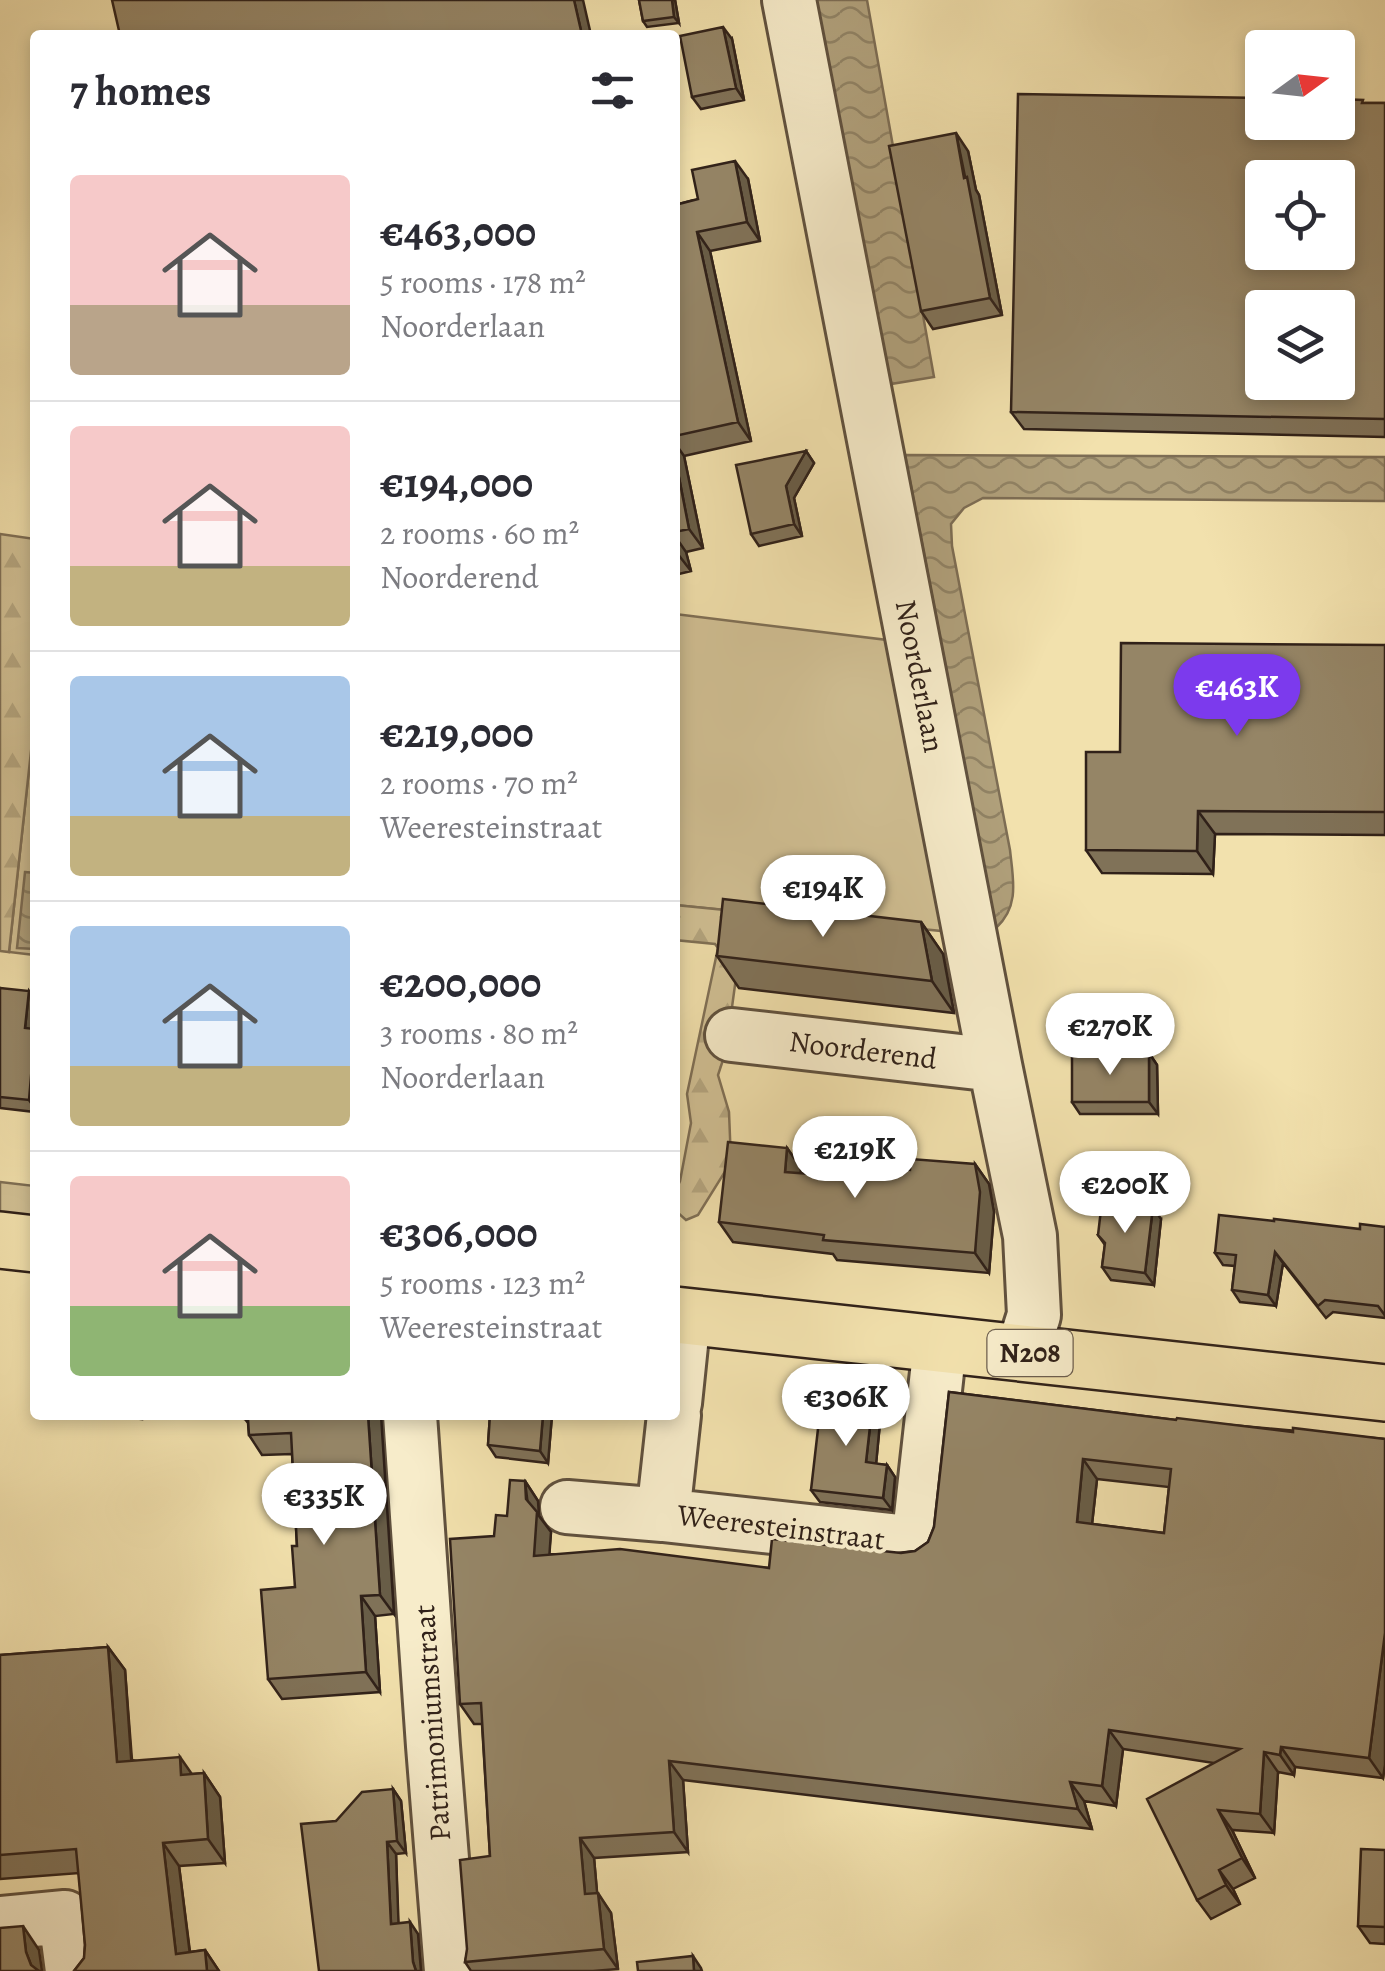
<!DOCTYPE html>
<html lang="en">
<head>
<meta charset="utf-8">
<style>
	:root { --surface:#fff; --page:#f2f2f3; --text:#2b2b33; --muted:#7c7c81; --line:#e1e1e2; --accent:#7c3aed }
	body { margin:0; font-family:Alegreya,serif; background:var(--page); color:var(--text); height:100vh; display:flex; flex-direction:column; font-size:38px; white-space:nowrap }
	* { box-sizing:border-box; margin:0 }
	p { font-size:32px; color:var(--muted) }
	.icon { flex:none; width:55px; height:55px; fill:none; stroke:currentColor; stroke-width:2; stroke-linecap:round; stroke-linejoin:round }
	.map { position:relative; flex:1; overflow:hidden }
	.side { position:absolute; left:30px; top:30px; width:650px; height:1390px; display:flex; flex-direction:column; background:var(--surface); border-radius:10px; box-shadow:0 5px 15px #0003 }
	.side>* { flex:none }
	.needle { width:65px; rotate:75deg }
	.controls { position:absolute; left:1245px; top:30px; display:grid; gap:20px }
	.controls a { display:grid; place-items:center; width:110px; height:110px; border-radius:10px; background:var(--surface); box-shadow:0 5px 15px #0003; font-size:50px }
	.price { position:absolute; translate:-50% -85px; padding:0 22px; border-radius:35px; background:#fff; color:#222; font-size:32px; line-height:65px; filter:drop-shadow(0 2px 5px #0008) }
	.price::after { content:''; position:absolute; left:50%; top:60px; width:30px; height:22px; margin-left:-15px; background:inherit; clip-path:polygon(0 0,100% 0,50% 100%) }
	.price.current { background:var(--accent); color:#fff }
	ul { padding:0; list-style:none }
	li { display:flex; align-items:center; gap:30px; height:250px; padding:0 40px }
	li+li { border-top:2px solid var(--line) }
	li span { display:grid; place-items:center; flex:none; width:280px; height:200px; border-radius:10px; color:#555 }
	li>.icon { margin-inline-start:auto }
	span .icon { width:120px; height:120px; fill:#fffc; stroke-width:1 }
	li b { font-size:42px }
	h2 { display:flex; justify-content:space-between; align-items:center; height:120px; padding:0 40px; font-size:42px }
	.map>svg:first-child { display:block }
	.green { fill:#d1c094; stroke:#807056; stroke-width:2.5 }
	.forest { fill:url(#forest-firs); stroke:#807056; stroke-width:2.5 }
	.water { fill:url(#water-waves); stroke:#7d6d54; stroke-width:2.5 }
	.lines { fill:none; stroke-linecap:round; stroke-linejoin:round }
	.minor-casing { stroke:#60513e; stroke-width:58 }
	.major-casing { stroke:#302119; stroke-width:60 }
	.minor { stroke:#f7ecca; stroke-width:52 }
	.major { stroke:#f2e1ad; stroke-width:55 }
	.wall { fill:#807258; stroke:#302119; stroke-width:2.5; fill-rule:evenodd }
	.shaded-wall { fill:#685d47; stroke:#302119; stroke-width:2.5 }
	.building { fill:#958566; stroke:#302119; stroke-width:2.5; fill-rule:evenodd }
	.labels { text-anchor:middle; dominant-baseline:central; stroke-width:8; stroke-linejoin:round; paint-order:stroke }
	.shield { fill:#f7ecca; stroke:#6c5e4e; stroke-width:2.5 }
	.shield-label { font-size:28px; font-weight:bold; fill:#302119 }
	.street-label { font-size:30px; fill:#302119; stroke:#f7ecca }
</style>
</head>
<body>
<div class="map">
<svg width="1385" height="1971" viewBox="0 0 1385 1971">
	<defs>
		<pattern id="forest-firs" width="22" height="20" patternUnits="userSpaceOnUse" patternTransform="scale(2.5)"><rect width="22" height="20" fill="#d1c094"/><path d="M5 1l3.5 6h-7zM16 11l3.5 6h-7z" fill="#b4a57f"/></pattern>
		<pattern id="water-waves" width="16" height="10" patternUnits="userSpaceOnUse" patternTransform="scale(2.5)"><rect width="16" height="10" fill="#b0a07b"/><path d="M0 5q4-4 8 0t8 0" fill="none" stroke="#908264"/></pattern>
	</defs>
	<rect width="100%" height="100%" fill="#f2e1ad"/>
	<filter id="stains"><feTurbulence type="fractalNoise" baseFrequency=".002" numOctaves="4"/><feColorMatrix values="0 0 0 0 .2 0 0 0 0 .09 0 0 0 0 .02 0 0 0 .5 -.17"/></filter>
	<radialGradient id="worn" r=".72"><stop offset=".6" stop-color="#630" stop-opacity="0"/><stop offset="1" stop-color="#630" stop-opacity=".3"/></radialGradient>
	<path class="green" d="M675,614L887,640L942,931L675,905Z
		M35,715V955L9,952Z
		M0,1182L35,1186V1219L0,1216Z"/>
	<path class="forest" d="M0,534L35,539V715L9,952L0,951Z
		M675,905L745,912L726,1051L718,1075L729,1112L731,1162L698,1215L686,1220L677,1212L675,1192L680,1181L691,1123L687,1094L718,948L715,944L675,940Z"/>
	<path class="water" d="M812,0H867L934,377L891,384Z
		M905,455L1385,457V501L983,498L964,508L951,524L952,546L1010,850C1013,879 1020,906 996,928Z
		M25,872L35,873V949L17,948Z"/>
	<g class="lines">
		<g class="minor-casing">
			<path id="minor" d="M789,0L995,1065L1030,1236L1034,1315L1022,1353
				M732,1035L995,1065
				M675,1403L684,1316
				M410,1415L433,1746L451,1971
				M674,1415L663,1515L918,1543L940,1345
				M567,1507L663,1515
				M0,1923L65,1917L72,1971"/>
		</g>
		<g class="major-casing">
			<path id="major" d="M0,1240L35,1244
				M675,1315L1385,1393"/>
		</g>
		<use href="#minor" class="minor"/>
		<use href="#major" class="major"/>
	</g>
	<path class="wall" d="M639,0H675L679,23L647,27L643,21Z
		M732,39L744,100L701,109L692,97Z
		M1365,103H1385V437L1024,429L1011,412Z
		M968,151L976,190L979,195L1002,315L933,329L921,311Z
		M748,179L760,241L710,251L751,441L684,456L703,548L686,552L691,571L675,575V205L698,199Z
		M806,451L814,463L794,498L802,536L759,546L751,534Z
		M1385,645V835L1215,834L1213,874L1102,873L1086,850L1120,752Z
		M921,922L943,954L954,1013L739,988L717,956Z
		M0,988L35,1000V1112L0,1108Z
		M1149,1053L1157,1065L1158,1114H1080L1072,1102Z
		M787,1148L801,1168L800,1173L866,1178L910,1170L975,1164L989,1184L994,1212L989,1273L837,1260L833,1254L733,1242L719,1222Z
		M1161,1219L1154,1285L1111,1280L1102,1267L1105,1245L1098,1235Z
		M1385,1227V1318L1333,1312L1326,1318L1283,1263L1276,1306L1240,1302L1232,1290L1235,1266L1223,1265L1215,1253Z
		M949,1392L1176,1420L1385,1439V1765L1383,1778L1295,1767L1294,1775L1278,1772L1274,1833L1232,1830L1255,1878L1233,1889L1240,1904L1211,1919L1197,1900L1214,1763L1123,1749L1116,1806L1084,1801L1092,1829L683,1780L688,1852L594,1858L597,1893L611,1913L618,1969L593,1971H471L465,1962L490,1856L482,1724H474L460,1704L494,1536L507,1516L525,1481L538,1501L539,1516L551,1532L549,1554L769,1568L915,1551L928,1542L934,1527ZM1097,1479L1169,1487L1164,1533L1092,1524Z
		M881,1412L876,1464L887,1465L895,1477L892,1510L820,1502L811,1490Z
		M107,1415H142V1419Z
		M490,1415H552L548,1463L496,1457L488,1445Z
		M380,1417L394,1614L375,1616L380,1692L282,1699L268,1679L295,1587L297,1546L292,1454L262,1455L249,1435L248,1423L245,1419Z
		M108,1647L125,1670L132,1760L192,1774L204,1773L220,1797L225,1863L179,1866L190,1952L205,1950L219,1971H74L84,1958L85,1945L79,1873L0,1879V1655Z
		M393,1789L401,1801L406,1853L396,1854L398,1924L418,1934L421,1971L336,1821Z
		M1385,1850V1944L1370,1943L1358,1926Z"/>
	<path class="shaded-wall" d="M574,0H583L591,35H582Z
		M672,0H675L679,23L674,17Z
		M723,27L732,39L744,100L736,88Z
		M956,133L968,151L976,190L979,195L1002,315L990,298Z
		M735,161L748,179L760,241L747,222Z
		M697,232L710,251L751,441L738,422Z
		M675,443L684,456L703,548L689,529L675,457Z
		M806,451L814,463L794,498L802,536L794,524L786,486Z
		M675,536L686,552L691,571L677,553Z
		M1198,811L1215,834L1213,874L1197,851Z
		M921,922L943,954L954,1013L932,981Z
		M29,991L35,1000L34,1040L25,1028Z
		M35,1040V1109L29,1100Z
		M1149,1053L1157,1065L1158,1114L1149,1102Z
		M787,1148L801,1168L799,1192L785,1172Z
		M975,1164L989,1184L994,1212L989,1273L975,1253Z
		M1153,1207L1161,1219L1154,1285L1145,1273Z
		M1275,1252L1283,1263L1276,1306L1268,1295Z
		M873,1400L881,1412L875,1475L866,1462Z
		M368,1415H381L394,1614L380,1595Z
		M543,1415H552L548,1463L540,1451Z
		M1083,1459L1097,1479L1090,1542L1077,1522Z
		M887,1465L895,1477L892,1510L883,1498Z
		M525,1481L538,1501L539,1516L551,1532L548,1575L534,1556Z
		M361,1596L375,1616L380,1692L366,1672Z
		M1385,1633V1765L1383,1778L1369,1758Z
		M108,1647L125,1670L133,1785L117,1762Z
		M1109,1730L1123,1749L1116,1806L1102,1786Z
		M1281,1747L1295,1767L1294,1775L1280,1755Z
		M1264,1752L1278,1772L1274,1833L1260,1814Z
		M180,1757L196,1780L181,1775Z
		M669,1761L683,1780L688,1852L674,1832Z
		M204,1773L220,1797L225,1863L208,1839Z
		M1070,1782L1084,1801L1092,1829L1078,1809Z
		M393,1789L401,1801L406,1853L397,1841Z
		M1218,1810L1232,1830L1255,1878L1242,1858Z
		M580,1838L594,1858L599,1914L585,1894Z
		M387,1842L396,1854L399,1936L391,1924Z
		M163,1843L179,1866L192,1971L176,1954Z
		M1219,1870L1233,1889L1240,1904L1226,1885Z
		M598,1893L611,1913L618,1969L604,1949Z
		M410,1922L418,1934L421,1971H416L413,1962Z
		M23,1926L39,1950L42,1971H36L31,1965L26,1952Z
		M205,1950L219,1971H207Z
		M693,1956L701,1968L702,1971H694Z"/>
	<path class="building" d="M112,0H574L582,35H120Z
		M639,0H672L674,17L643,21Z
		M723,27L736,88L692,97L680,36Z
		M1018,94L1262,98V122H1338V99L1363,100L1362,103H1385V419L1011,412ZM1262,178H1338V252H1262ZM1262,308H1338V382H1262Z
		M956,133L964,178L967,177L990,298L921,311L889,146Z
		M735,161L747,222L697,232L738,422L675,436V205L698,199L692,170Z
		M806,451L786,486L794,524L751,534L736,465Z
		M675,457L689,529L675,532Z
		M1121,643L1385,645V812L1198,811L1197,851L1086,850V752H1120Z
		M723,899L921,922L932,981L717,956Z
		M0,988L29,991L25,1028L35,1029L29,1100L0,1097Z
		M1072,1053H1149V1102H1072Z
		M728,1142L787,1148L785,1172L866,1178V1166L910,1170L911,1159L975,1164L980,1192L975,1253L823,1240L824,1235L719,1222Z
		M1102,1201L1153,1207L1145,1273L1102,1267L1105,1243L1098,1235Z
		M1219,1215L1274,1221V1219L1360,1229V1224L1385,1227V1313L1384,1314L1378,1306L1325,1300L1318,1306L1275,1252L1268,1295L1232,1290L1236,1255L1215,1253Z
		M949,1392L1176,1420L1177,1418L1293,1432V1428L1385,1439V1633L1369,1758L1281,1747L1280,1755L1264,1752L1260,1814L1218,1810L1242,1858L1219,1870L1226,1885L1197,1900L1147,1799L1240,1749L1109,1730L1102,1786L1070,1782L1078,1809L669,1761L674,1832L580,1838L585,1894L598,1893L604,1949L465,1962L467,1949L460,1860L490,1856L481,1703L460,1704L450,1539L494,1536L496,1515L507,1516L510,1480L525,1481L526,1499L537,1512L534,1556L620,1549L769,1568L772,1539L901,1553L915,1551L928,1542L934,1527ZM1083,1459L1171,1469L1164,1533L1077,1522Z
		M822,1394L873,1400L866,1462L887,1465L883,1498L811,1490Z
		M245,1415H368L380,1595L361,1596L366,1672L268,1679L261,1590L295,1587L292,1546H297L291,1433L249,1435L248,1419H245Z
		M490,1415H543L540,1451L488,1445Z
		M108,1647L117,1762L180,1757L181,1775L204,1773L208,1839L163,1843L176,1954L205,1950L207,1971H74L84,1958L85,1945L76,1849L0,1855V1655Z
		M393,1789L397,1841L387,1842L391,1924L410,1922L413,1962L416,1971H319L301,1824L336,1821L362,1792Z
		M1361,1849L1385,1850V1927L1358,1926Z
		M23,1926L26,1952L31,1965L39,1971H0V1928Z
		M693,1956L694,1971H638L637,1962Z"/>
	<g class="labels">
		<rect class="shield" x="987.5" y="1330" width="85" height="46" rx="8"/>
		<g class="shield-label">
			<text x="1030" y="1353">N208</text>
		</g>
		<g class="street-label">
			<text transform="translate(920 676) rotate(79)">Noorderlaan</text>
			<text transform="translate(863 1050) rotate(7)">Noorderend</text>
			<text transform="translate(781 1527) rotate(7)">Weeresteinstraat</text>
			<text transform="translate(432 1723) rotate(-94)">Patrimoniumstraat</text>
		</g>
	</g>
	<rect width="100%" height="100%" filter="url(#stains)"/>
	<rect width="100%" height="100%" fill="url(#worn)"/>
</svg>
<div class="controls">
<a><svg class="needle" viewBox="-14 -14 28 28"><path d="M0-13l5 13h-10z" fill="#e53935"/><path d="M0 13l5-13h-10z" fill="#7c7c81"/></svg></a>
<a><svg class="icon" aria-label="locate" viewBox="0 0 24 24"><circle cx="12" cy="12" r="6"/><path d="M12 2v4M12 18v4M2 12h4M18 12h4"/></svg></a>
<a><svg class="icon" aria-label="layers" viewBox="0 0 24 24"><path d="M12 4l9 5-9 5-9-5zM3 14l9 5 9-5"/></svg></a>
</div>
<b class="price current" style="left:1237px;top:739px">€463K</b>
<b class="price" style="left:823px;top:940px">€194K</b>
<b class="price" style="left:1110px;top:1078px">€270K</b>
<b class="price" style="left:855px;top:1201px">€219K</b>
<b class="price" style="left:1125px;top:1236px">€200K</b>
<b class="price" style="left:846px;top:1449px">€306K</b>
<b class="price" style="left:324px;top:1548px">€335K</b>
<section class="side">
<h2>7 homes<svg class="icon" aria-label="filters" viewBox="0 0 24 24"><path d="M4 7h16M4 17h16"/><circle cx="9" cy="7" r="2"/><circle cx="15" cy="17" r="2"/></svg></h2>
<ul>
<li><span style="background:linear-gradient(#f6c9c9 65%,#b9a48a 0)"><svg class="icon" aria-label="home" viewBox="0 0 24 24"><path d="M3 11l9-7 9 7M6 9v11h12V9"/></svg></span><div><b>€463,000</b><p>5 rooms · 178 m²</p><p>Noorderlaan</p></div></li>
<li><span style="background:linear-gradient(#f6c9c9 70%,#c2b280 0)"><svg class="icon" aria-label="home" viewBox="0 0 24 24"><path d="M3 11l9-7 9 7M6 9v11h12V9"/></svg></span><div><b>€194,000</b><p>2 rooms · 60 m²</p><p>Noorderend</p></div></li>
<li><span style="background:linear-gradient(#a9c7e8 70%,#c2b280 0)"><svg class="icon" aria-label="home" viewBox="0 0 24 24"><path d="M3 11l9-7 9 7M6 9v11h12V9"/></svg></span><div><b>€219,000</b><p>2 rooms · 70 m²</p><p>Weeresteinstraat</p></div></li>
<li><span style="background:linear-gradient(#a9c7e8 70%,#c2b280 0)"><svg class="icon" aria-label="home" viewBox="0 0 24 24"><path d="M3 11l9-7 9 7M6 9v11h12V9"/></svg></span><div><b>€200,000</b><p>3 rooms · 80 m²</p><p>Noorderlaan</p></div></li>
<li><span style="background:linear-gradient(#f6c9c9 65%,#8fb573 0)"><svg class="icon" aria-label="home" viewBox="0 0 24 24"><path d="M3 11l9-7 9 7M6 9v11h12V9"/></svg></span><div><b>€306,000</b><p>5 rooms · 123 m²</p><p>Weeresteinstraat</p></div></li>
</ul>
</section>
</div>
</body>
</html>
